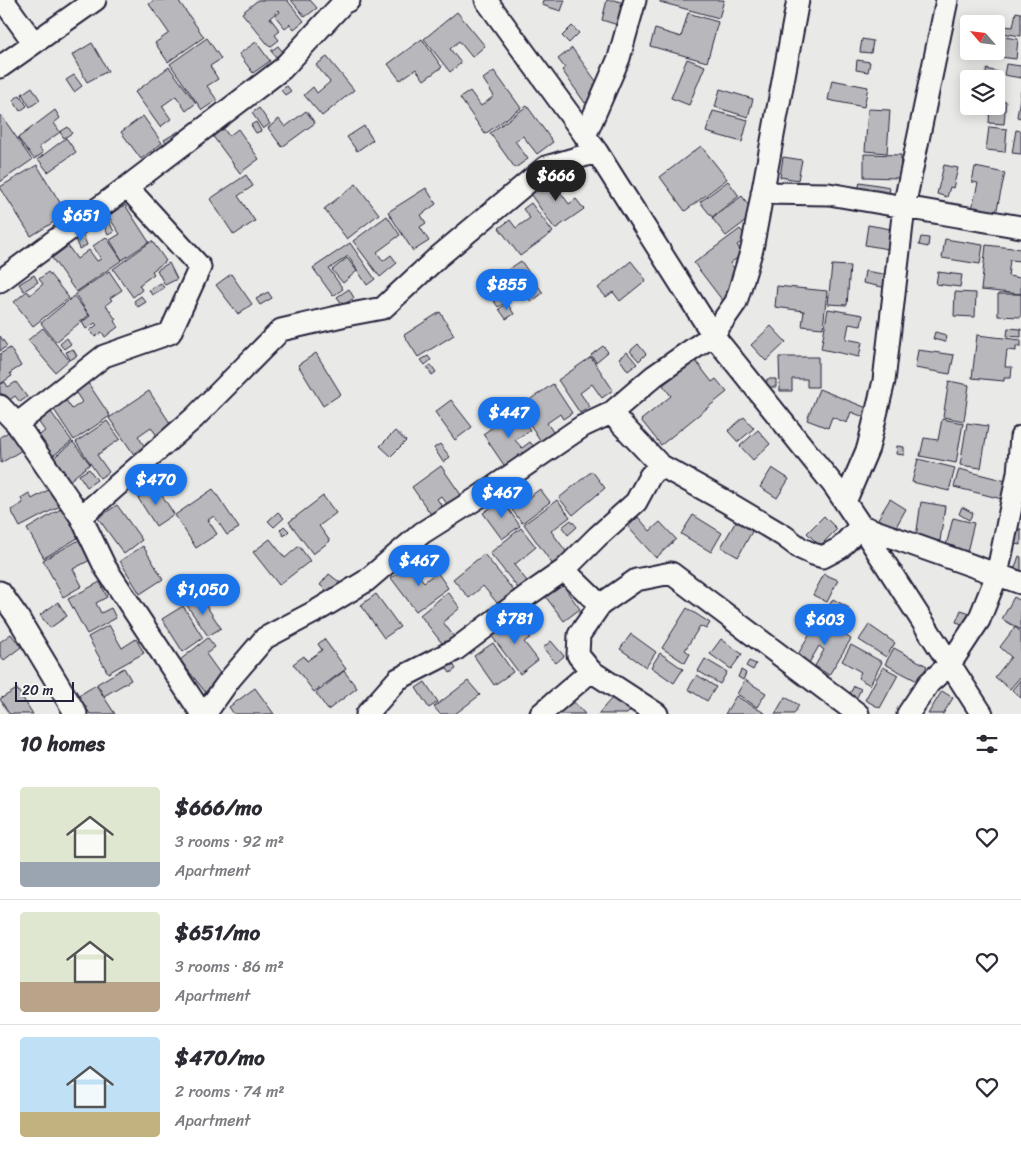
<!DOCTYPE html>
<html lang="en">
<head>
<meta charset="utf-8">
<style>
	:root { --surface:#fff; --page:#f7f7f7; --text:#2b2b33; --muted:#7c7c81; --line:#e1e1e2; --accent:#1a73e8 }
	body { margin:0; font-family:Sriracha,sans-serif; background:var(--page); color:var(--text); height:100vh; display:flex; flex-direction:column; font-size:19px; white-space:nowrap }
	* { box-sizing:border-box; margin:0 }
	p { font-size:16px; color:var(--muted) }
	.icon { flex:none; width:28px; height:28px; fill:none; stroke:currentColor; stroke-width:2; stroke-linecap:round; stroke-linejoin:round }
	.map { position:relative; height:714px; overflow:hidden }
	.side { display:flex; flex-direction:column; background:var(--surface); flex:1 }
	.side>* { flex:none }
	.needle { width:32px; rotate:298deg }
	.controls { position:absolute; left:960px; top:15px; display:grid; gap:10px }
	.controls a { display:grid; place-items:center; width:45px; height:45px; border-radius:5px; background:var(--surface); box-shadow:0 2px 12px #0003; font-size:25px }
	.scale { position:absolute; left:15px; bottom:12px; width:59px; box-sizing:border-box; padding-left:5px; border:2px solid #22223b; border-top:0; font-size:14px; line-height:18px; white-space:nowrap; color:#22223b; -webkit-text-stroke:4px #f6f6f2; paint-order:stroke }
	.price { position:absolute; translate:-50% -42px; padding:0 11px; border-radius:18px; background:var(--accent); color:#fff; font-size:16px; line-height:32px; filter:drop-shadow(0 1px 2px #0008) }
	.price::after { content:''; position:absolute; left:50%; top:30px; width:15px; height:11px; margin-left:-8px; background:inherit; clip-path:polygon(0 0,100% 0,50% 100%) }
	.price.selected { background:#222; color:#fff }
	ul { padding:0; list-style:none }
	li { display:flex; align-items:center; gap:15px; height:125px; padding:0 20px }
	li+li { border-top:1px solid var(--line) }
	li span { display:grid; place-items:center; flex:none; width:140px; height:100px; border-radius:5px; color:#555 }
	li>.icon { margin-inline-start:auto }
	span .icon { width:60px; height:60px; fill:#fffc; stroke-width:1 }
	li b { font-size:21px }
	h2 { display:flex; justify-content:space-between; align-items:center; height:60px; padding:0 20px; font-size:21px }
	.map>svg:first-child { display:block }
	.building { fill:#b8b8bc; stroke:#22223b }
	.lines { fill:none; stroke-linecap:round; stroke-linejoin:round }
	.minor-casing { stroke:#22223b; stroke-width:25 }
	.minor { stroke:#f6f6f2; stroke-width:21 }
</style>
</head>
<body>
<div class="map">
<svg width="1021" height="714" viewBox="0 0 1021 714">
	<rect width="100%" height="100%" fill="#e9e9e7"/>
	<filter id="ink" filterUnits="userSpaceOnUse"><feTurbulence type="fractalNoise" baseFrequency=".02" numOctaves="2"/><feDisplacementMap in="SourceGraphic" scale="10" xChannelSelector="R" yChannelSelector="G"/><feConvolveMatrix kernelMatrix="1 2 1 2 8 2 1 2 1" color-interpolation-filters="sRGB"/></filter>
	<g filter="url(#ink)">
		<path class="building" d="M154,0H178L204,37L168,62L155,43L169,33L149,4Z
			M258,0H287L304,21L294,29L290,24L285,28L275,16L280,12L279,10L270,18L280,31L275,35L279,40L270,47L242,13Z
			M291,0H310L317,8L305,17Z
			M543,0H565L561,11L542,5Z
			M607,0H614L628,4L621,26L602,20Z
			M660,0H724L719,18L660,2Z
			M457,12L485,46L472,57L459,41L450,49L461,63L450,72L424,39Z
			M1016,12L1021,13V36L1001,33L1003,26L1013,27Z
			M688,13L718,22L707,62L650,46L655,29L681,37Z
			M572,26L579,33L569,43L562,36Z
			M996,36L1018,39L1016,59L992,56V51H996Z
			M207,38L221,59L210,66L218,79L207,86L217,100L202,110L170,64Z
			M422,39L442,67L424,80L416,69L400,80L388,64Z
			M862,39L873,41L871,53L860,52Z
			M256,42L270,61L253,73L239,54Z
			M92,43L108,71L87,82L72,55Z
			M278,46L283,52L276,57L271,51Z
			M572,48L604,92L585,103L562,70L565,68L558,59Z
			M327,57L354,90L322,116L304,95L313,87L317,93L330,82L316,65Z
			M687,59L705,66L689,105L671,98Z
			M857,60L870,62L868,72L856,70Z
			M1006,64L1021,66V78L1004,75Z
			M169,67L196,103L186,111L176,96L162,106L171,119L160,127L135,92Z
			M987,69L1001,73L1000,79L985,76Z
			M494,71L521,108L485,134L460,98L470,91L481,106L494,96L483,79Z
			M74,75L82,86L74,92L66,80Z
			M832,80L868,87L864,107L828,100Z
			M287,86L291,91L285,95L281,90Z
			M32,87L40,100L30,107L22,94Z
			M720,89L753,99L748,117L715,107Z
			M1021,91V118L1017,117Z
			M20,95L27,106L20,111L13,100Z
			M996,100L1006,101L1004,124L989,123L990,106H996Z
			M527,106L553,142L537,154L523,136L515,141L528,159L515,168L490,133Z
			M259,108L270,124L263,129L252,113Z
			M868,109L890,110L887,153L865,151Z
			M55,110L60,118L54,123L60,132L39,147L43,153L34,159L18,138Z
			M306,111L315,123L282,147L268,128L279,119L285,127Z
			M713,111L748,120L742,142L706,132Z
			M1,115L32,160L0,182V116Z
			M143,116L162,143L141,159L121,132Z
			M256,122L261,131L256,133L251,125Z
			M364,126L373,140L357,151L347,137Z
			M68,127L72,133L64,138L60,132Z
			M989,127L1007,129L1005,152L986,150Z
			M223,128L229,136L238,129L259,159L240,173L212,135Z
			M1016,130L1021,131V154L1012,153Z
			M179,131L185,141L171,150L164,140Z
			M66,138L76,152L48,172L38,159Z
			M701,146L727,179L685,211L660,177Z
			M864,154L901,155L900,178L864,177Z
			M783,157L802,160L798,180L780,177Z
			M37,165L67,214L31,236L0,187Z
			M944,165L958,168L953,188L950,187L947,197L937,194Z
			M975,167L1005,173L995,218L971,213L978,183L972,182Z
			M559,173L566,183L558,189L569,204L576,199L584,209L555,229L531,195Z
			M246,175L253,186L238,196L255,221L234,235L210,199Z
			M728,181L739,196L712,217L700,202Z
			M860,182L890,187L888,200L855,203Z
			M356,184L379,214L347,239L324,209Z
			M426,188L436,204L421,215L426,223L420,227L429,241L413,251L388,212Z
			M742,196L755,214L726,236L712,218Z
			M531,203L553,232L520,256L499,228L510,220L516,228L530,218L523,209Z
			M125,205L149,242L122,260L110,240L120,234L108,216Z
			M387,216L400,235L377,252L383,261L391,255L397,263L380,277L353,241Z
			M109,221L114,232L108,235L103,223Z
			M868,225L891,229L888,249L865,245Z
			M740,229L747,238L737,245L743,254L730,263L752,291L729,309L694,263Z
			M83,235L87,245L79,249L75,238Z
			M106,237L122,260L76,292L52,258L68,246L77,259L89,250L97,261L101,259L93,246Z
			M921,237L929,238L928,247L919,245Z
			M945,239L983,245L980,264L942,258Z
			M152,241L166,261L152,271L154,274L139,285L142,290L133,297L113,269Z
			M350,243L375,279L367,285L348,256L329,269L343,289L333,296L313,268Z
			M986,245L1021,249V261L1010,260L1008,276L1021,278V294L981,290Z
			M347,258L357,271L343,283L332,270Z
			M521,261L543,293L531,302L520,285L503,297L506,302L498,307L484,286Z
			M631,261L646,280L620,301L613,292L606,297L598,288Z
			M169,263L177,279L165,285L157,270Z
			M832,265L850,266L847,305L828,304Z
			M109,271L122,290L110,298L112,300L106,305L116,320L114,321L118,327L105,337L102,332L95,337L90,330L97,325L95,323L86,329L82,322L90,316L75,294Z
			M865,271L889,275L887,288L863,283Z
			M48,272L69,298L33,326L14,302L27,291L30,295L43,284L39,279Z
			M938,272L962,275L960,287L936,284Z
			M231,274L252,304L238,314L216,285Z
			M34,275L38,282L24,291L19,284Z
			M161,283L164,288L152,295L149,290Z
			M777,286L827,291L823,328L802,326L804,311L775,307Z
			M349,289L354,298L343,305L337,297Z
			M268,292L272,298L260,305L256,299Z
			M955,292L976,293L975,317L954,316Z
			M998,294H1021V317L998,316Z
			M74,296L89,315L56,342L41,323Z
			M141,296L146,302L138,307L134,301Z
			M507,303L514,314L506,319L499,309Z
			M828,309L863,315L861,326L849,324L846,339L862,342L859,357L821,349Z
			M440,312L454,335L418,357L404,335Z
			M771,326L786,342L766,361L751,345Z
			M43,328L69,360L55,372L28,340Z
			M1008,328L1021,329V337L1007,336Z
			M935,332L946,335L945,342L933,339Z
			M977,335L1021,340V346H1016V351L1007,350L1005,367H1012L1011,378H1004V381L972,378Z
			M0,336L7,346L0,351Z
			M67,338L71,344L64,349L60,344Z
			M638,344L646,354L639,361L630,351Z
			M603,346L608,352L596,362L591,355Z
			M10,348L21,366L10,373L12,376L0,384V354Z
			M73,349L77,356L70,360L66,352Z
			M918,350L954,355L950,374L915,368Z
			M627,352L637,364L628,371L619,358Z
			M316,353L341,394L323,406L298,365Z
			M428,356L431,360L425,365L421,360Z
			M591,357L613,390L602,398L592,384L580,393L590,407L580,413L558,380Z
			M779,357H818V387H807V379H792V391H780Z
			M695,360L712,382L716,379L727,392L661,445L641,420L671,396L663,385Z
			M431,365L436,372L432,375L427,368Z
			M767,379H776V387H766Z
			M86,380L110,416L74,440L49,402L61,393L72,409L82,402L73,388Z
			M949,381L969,385L964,421L943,417Z
			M5,382L8,387L16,382L27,397L20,402L15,396L7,402L0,392V385Z
			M553,384L572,413L563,419L560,414L547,423L555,435L542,443L519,407Z
			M819,389L872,410L869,419L851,412L847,423L832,417L828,428L807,420Z
			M149,391L174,429L159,439L151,427L138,436L146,449L135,456L109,418Z
			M451,400L472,427L455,440L435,412Z
			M48,408L72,441L50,458L36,438L45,431L35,417Z
			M516,411L530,430L515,440L522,448L530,442L535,448L506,468L483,434Z
			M744,417L754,428L738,442L728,431Z
			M942,419L963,423L956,463L920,456L924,438L938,440Z
			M107,421L120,439L97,455L109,472L100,478L76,442Z
			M967,423L988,426L981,468L960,465Z
			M758,430L770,444L753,460L740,446Z
			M10,431L22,450L1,463L0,437Z
			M395,431L406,441L391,456L380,446Z
			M73,442L90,464L69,481L52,459Z
			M440,444L450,457L443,462L434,448Z
			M897,446L904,447V455L896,454Z
			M918,459L955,468L949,491L912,482Z
			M441,466L461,495L448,505L441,496L437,499L448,515L437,523L412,487Z
			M772,468L789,479L777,498L760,487Z
			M89,469L97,480L87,487L79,475Z
			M959,469L1014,483L1010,501L954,487Z
			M592,471L605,488L573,515L559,498Z
			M156,486L174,514L156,526L138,498Z
			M52,488L62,505L20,527L11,510L23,503L21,498L29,493L32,499Z
			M213,489L239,528L227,535L214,516L208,520L217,534L196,548L175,515Z
			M540,489L550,502L522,523L512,510Z
			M323,496L336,513L319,526L330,541L313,554L289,522Z
			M890,499L906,509L893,532L876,522Z
			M502,500L520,526L502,539L483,513Z
			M557,500L570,517L551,531L568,554L553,565L524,524Z
			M921,502L945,506L940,541L916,537Z
			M117,505L142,540L124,554L98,518Z
			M64,507L81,536L44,558L27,529Z
			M962,507L973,513L969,520L959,514Z
			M278,512L284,518L274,527L268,521Z
			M693,515L722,533L711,552L681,534Z
			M739,516L755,526L738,557L721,547Z
			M824,516L837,529L820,546L807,533Z
			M638,517L650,531L660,522L676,539L656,558L628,527Z
			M953,518L974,523L967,552L946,546Z
			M571,520L577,527L568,535L562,527Z
			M284,526L289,531L284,536L280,530Z
			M521,528L536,547L514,565L527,581L518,588L490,553Z
			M1018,529H1021V545L1014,544Z
			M81,539L92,559L73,569L82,586L63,597L43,560Z
			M270,539L285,558L299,546L310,561L279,585L253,552Z
			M143,546L163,579L140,594L120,561Z
			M484,554L514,591L498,604L483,586L469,598L453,579Z
			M1019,556L1021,557V572L1014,570Z
			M410,564L424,582L437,572L448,588L416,611L391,578Z
			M329,574L343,585L333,596L320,585Z
			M824,574L838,580L827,602L813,595Z
			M559,580L580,609L564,621L542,592Z
			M100,582L107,597L96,603L101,613L111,608L116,618L87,634L68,599Z
			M448,592L460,608L443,622L455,638L445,647L420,615Z
			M376,594L400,627L384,638L361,605Z
			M199,595L221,628L208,636L186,604Z
			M1014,597L1021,601V630L1002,619Z
			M833,599L849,608L837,628L821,619Z
			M58,602L67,616L50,628L40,615Z
			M183,606L203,638L183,652L162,619Z
			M687,608L710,623L706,629L700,626L685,650L690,654L685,663L662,648Z
			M961,610L979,616L975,628L956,622Z
			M515,616L520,623L515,628L520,635L526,631L531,637L524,642L538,660L520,674L491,635Z
			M819,619L851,639L829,675L815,666L824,650L819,646L809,663L797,656Z
			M109,625L122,648L136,639L144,653L108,673L88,637Z
			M869,625L895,643L886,657L859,640Z
			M1015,627L1021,632V676L1010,689L995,677L1011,657L1000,647Z
			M11,634L21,647L4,660L0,655V642Z
			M631,634L656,652L646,667L620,649Z
			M208,638L215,647L206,654L224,679L206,693L180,660Z
			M324,639L346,669L314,692L293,664L304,656L307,661L322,650L318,644Z
			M721,639L742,654L731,669L710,654Z
			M551,641L564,656L556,663L543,648Z
			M493,643L513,672L494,685L474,656Z
			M851,645L882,662L870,685L858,678L861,672L842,661Z
			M894,648L927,666L919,682L885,664Z
			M660,653L683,669L674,683L651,667Z
			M705,659L727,672L720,684L698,671Z
			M749,661L756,664L753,670L746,666Z
			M453,664L456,669L450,673L446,667Z
			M883,667L898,675L880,708L865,700Z
			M124,668L131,680L104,696L97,684Z
			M741,670L746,673L743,680L738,677Z
			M344,671L357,688L328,710L316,693Z
			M697,675L716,687L707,701L688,689Z
			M1021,679V698L1012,690Z
			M745,680L766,693L757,707L737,694Z
			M468,681L480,695L455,714H440L434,707Z
			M425,682L438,702L429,708L416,688Z
			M96,685L115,714H90L78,696Z
			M854,686L861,689L855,701L848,697Z
			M255,688L274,714H234L229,707Z
			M17,689L33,714H9L0,699Z
			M619,690L635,705L627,714H598Z
			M942,691L953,698L943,714H928Z
			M736,696L766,714H725Z
			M785,697L799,705L794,714H775Z
			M571,699L585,714H556Z"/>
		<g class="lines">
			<g class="minor-casing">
				<path id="minor" d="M3,0L34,43
					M486,0L597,152L713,335L835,487L861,526L982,714
					M0,67L95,0
					M585,136L619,58L635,0
					M762,193L829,194L1021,227
					M0,281L127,187L282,69L343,3L349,0
					M0,406L17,424L81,517
					M611,413L660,465L725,501L784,536L800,548L813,554L823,557L840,548L861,526L1021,583
					M17,424L104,356L170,333L200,267L127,187
					M845,502L868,448L884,381L904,207L947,0
					M564,570L600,605
					M0,592L17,616L76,714
					M591,671L657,714
					M202,714L105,567L81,517L194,418L281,330L346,315L383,308L437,258L546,167L597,152
					M205,714L230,679L265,638L318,610L366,581L422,533L479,497L583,426L611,413L654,376L713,335L736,302L752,249L798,0
					M367,714L398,679L455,650L528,595L564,570L597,537L636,502L650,476L660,465
					M541,714L591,671L578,655L579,635L600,605L636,580L671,573L858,714
					M908,714L929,683L950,664L979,620L997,575L1018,473L1021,437"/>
			</g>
			<use href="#minor" class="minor"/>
		</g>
	</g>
</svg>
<div class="controls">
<a><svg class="needle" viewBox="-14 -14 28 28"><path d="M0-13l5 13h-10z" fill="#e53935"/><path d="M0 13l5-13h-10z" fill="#7c7c81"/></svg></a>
<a><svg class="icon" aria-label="layers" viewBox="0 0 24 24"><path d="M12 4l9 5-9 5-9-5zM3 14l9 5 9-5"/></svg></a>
</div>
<div class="scale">20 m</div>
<b class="price selected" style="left:556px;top:202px">$666</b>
<b class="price" style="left:81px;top:242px">$651</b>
<b class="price" style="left:507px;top:311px">$855</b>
<b class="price" style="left:509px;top:439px">$447</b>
<b class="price" style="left:156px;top:506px">$470</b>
<b class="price" style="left:502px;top:519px">$467</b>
<b class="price" style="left:419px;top:587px">$467</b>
<b class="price" style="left:203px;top:616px">$1,050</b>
<b class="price" style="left:515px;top:645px">$781</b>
<b class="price" style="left:825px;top:646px">$603</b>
</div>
<section class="side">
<h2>10 homes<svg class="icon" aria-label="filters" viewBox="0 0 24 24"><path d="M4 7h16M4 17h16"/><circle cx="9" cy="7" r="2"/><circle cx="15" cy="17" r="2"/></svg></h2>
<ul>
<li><span style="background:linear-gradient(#dfe7d0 75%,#9aa5b1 0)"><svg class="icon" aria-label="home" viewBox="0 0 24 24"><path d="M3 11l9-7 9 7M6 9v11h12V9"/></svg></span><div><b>$666/mo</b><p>3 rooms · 92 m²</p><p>Apartment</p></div><svg class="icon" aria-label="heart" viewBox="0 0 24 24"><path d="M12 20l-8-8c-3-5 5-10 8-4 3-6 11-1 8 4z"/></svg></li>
<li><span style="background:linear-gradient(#dfe7d0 70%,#b9a48a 0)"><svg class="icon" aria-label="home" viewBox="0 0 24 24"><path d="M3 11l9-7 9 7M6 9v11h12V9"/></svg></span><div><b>$651/mo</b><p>3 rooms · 86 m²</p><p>Apartment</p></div><svg class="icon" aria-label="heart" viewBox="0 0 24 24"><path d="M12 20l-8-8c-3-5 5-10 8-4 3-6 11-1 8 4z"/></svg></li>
<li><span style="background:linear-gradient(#bfe0f5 75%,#c2b280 0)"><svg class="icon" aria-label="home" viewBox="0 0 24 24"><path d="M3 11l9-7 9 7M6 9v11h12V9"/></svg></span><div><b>$470/mo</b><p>2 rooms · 74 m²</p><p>Apartment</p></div><svg class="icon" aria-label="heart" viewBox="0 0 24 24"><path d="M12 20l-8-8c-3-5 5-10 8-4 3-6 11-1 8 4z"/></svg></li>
</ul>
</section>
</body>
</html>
